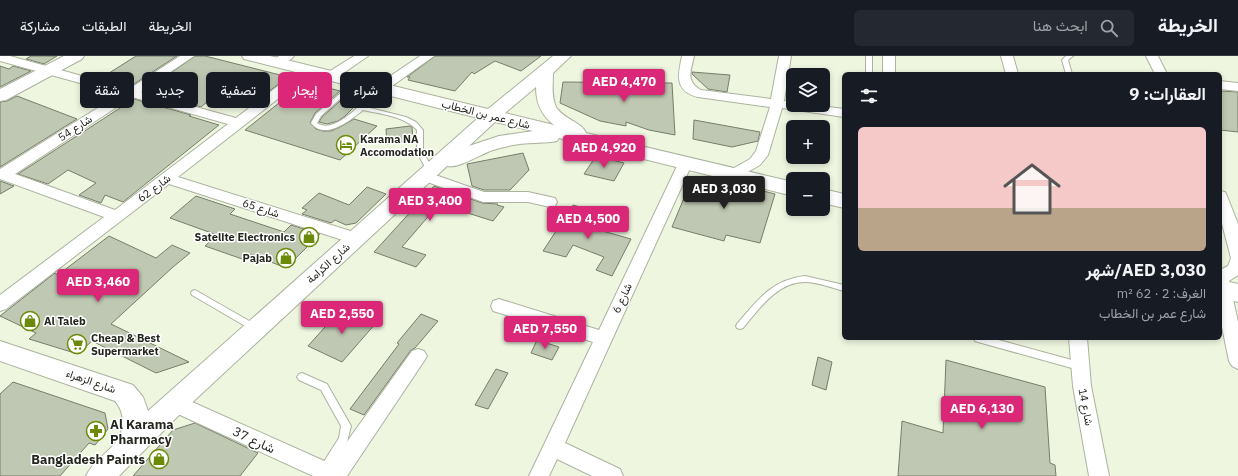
<!DOCTYPE html>
<html lang="ar">
<head>
<meta charset="utf-8">
<style>
	:root { --surface:#171b24; --page:#242831; --text:#f1f3f6; --muted:#9ea1a6; --line:#363941; --accent:#db2777 }
	body { margin:0; font-family:"IBM Plex Sans",Vazirmatn,sans-serif; background:var(--page); color:var(--text); direction:rtl; height:100vh; display:flex; flex-direction:column; font-size:15px; white-space:nowrap }
	* { box-sizing:border-box; margin:0 }
	p { font-size:13px; color:var(--muted) }
	.icon { flex:none; width:22px; height:22px; fill:none; stroke:currentColor; stroke-width:2; stroke-linecap:round; stroke-linejoin:round }
	.map { position:relative; flex:1; overflow:hidden; direction:ltr }
	.sheet { position:absolute; left:842px; top:16px; width:380px; height:268px; display:flex; flex-direction:column; background:var(--surface); border-radius:6px; box-shadow:0 2px 6px #0003; direction:rtl }
	.sheet>* { flex:none }
	.hud { position:absolute; left:12px; top:16px; width:380px; height:36px; direction:rtl; display:flex; gap:8px }
	.buttons { position:absolute; left:786px; top:12px; display:grid; gap:8px }
	.buttons a { display:grid; place-items:center; width:44px; height:44px; border-radius:6px; background:var(--surface); box-shadow:0 2px 6px #0003; font-size:20px }
	.price { position:absolute; translate:-50% -34px; padding:0 9px; border-radius:4px; background:var(--accent); color:#fff; font-size:13px; line-height:26px; filter:drop-shadow(0 1px 2px #0008) }
	.price::after { content:''; position:absolute; left:50%; top:24px; width:12px; height:9px; margin-left:-6px; background:inherit; clip-path:polygon(0 0,100% 0,50% 100%) }
	.price.active { background:#222; color:#fff }
	ul { padding:0; list-style:none }
	li { display:grid; align-content:center; gap:8px; height:212px; padding:0 16px }
	li span { display:grid; place-items:center; height:124px; border-radius:6px; color:#555 }
	li>.icon { margin-inline-start:auto }
	span .icon { width:72px; height:72px; fill:#fffc; stroke-width:1 }
	li b { font-size:17px }
	h2 { display:flex; justify-content:space-between; align-items:center; height:48px; padding:0 16px; font-size:17px }
	.chip { padding:0 14px; border-radius:6px; background:var(--surface); box-shadow:0 2px 6px #0003; font-size:14px; line-height:36px }
	.chip.active { background:var(--accent); color:#fff }
	header { display:flex; align-items:center; gap:24px; box-sizing:border-box; height:56px; padding:0 20px; background:var(--surface); border-bottom:1px solid var(--line) }
	header strong { font-size:19px }
	nav { display:flex; gap:22px; margin-inline-start:auto; font-size:14px }
	.search { width:280px; height:36px; background:var(--page); display:flex; align-items:center; gap:10px; box-sizing:border-box; padding:0 14px; border-radius:6px; color:var(--muted); font-size:15px }
	.map>svg:first-child { display:block }
	.building { fill:#bfc8b2; stroke:#767e6a }
	.lines { fill:none; stroke-linecap:round; stroke-linejoin:round }
	.lane-casing { stroke:#abb39e; stroke-width:2 }
	.street-casing { stroke:#abb39e; stroke-width:2 }
	.secondary-casing { stroke:#abb39e; stroke-width:2 }
	.lane { fill:#fff; fill-rule:evenodd }
	.street { fill:#fff; fill-rule:evenodd }
	.secondary { fill:#fff; fill-rule:evenodd }
	.labels { text-anchor:middle; dominant-baseline:central; stroke-width:3; stroke-linejoin:round; paint-order:stroke }
	.street-label { font-size:11px; fill:#23261d; stroke:#fff }
	.poi-label { font-size:11px; font-weight:bold; fill:#23261d; stroke:#fff; text-anchor:start }
	.near-poi-label { font-size:13px; font-weight:bold; fill:#23261d; stroke:#fff; text-anchor:start }
	.near-street-label { font-size:13px; fill:#23261d; stroke:#fff }
</style>
</head>
<body>
<header>
<strong>الخريطة</strong>
<div class="search"><svg class="icon" aria-label="search" viewBox="0 0 24 24"><circle cx="10" cy="10" r="6"/><path d="M15 15l6 6"/></svg>ابحث هنا</div>
<nav><a>الخريطة</a><a>الطبقات</a><a>مشاركة</a></nav>
</header>
<div class="map">
<svg width="1238" height="420" viewBox="0 0 1238 420">
	<rect width="100%" height="100%" fill="#eef6e0"/>
	<path class="building" d="M31,0H57L44,8L26,3Z
		M136,0H177L134,28L106,19Z
		M195,0H205L288,21L264,39L226,30L201,51L145,35Z
		M435,0H541L521,15L495,5L474,18L472,16L455,35L408,24L410,21H407Z
		M0,10L9,13L13,10L31,15L0,31Z
		M692,16L730,19L727,36L708,33L692,18Z
		M303,25L340,35L315,57L310,67L316,73L323,75H331L338,72L354,63L377,70L340,104L245,74L284,43L281,42Z
		M563,26L672,27L675,79L649,74L626,66V70L600,65L560,47Z
		M1220,35L1238,36V76L1220,74Z
		M348,38L363,42L345,60L338,65L327,68L319,66L322,61Z
		M17,40L77,63L0,111V46L7,45Z
		M134,43L191,59L189,60L219,69L123,146L105,139L101,147L79,139L96,127L68,114L48,128L18,118Z
		M694,64L760,76L758,85L732,91L693,83Z
		M410,70L412,71L413,84L387,88L386,73Z
		M523,97L529,114L510,134H484L472,130L467,108Z
		M596,100L624,107L614,125L584,118Z
		M709,121L775,138L760,187L726,179L724,185L672,171L691,125Z
		M0,125L14,130L0,138Z
		M434,130L482,147L498,148L497,149L504,151L493,165L439,148L402,191L426,199L416,211L374,196Z
		M367,131L386,138L356,167L346,169L335,164L331,167L302,158L307,154L302,152L319,137L349,149Z
		M196,140L235,153L230,158L284,176L291,169L320,178L286,212L251,198L245,204L205,190L217,179L170,162Z
		M573,149L594,155L585,170L631,183L612,220L596,214L604,201L573,189L566,201L543,195Z
		M109,180L156,202L172,189L190,197L173,211L111,268L189,306L156,317L92,285L78,298L29,283L36,277L0,260L55,217L58,219Z
		M342,252L376,267L342,306L308,290Z
		M421,258L438,265L415,292L411,294L364,359L350,353L399,288L397,287Z
		M537,284L559,291L552,304L531,297Z
		M818,301L832,306L826,334L812,329Z
		M946,304L1045,331L1050,407L1055,409L1056,420H898L902,365L943,377Z
		M496,313L508,317L488,353L475,349Z
		M13,326L105,357L108,373L95,389L89,387L60,420H0V338Z
		M195,367L258,397L240,420H133L173,374Z"/>
	<g class="lines">
		<g class="lane-casing">
			<path id="lane" d="M866,0H872V18H866Z
				M1066,0H1073L1068,4L1072,18H1066L1062,4Z
				M356,24L359,26L358,27L321,60L317,67C330,76 348,60 357,52L358,50L360,49L379,31H383V33L366,51L406,61L416,66L423,74V96L434,115L432,117H428L417,96V74C404,60 381,58 363,54C351,64 325,85 311,67L316,58Z
				M805,220L844,229V235C832,232 818,226 805,226C777,226 759,253 743,272L740,273L737,272L736,270L737,268C758,244 771,224 805,220Z
				M195,234L258,270L259,272L258,274L255,276L252,274L192,239L191,237L192,235Z
				M974,282H991L1079,306L1082,307L1084,310L1082,313L1079,314L978,286L975,285Z
				M302,317L327,328L351,370L347,386L327,418L323,420L319,418L318,415L339,382L341,370L321,334L299,324L297,321L299,318Z"/>
		</g>
		<g class="street-casing">
			<path id="street" d="M0,0H10L129,33L180,0H194L141,36L236,62L303,11H311L313,14L311,17L178,121L360,178L363,182L360,186L355,188L169,128L6,253L0,255V239L104,161L0,123V113L120,38L0,5ZM132,41L228,68L115,154L15,118Z
				M279,0H294C289,6 279,10 272,9L270,6Z
				M354,0H368L335,23H327L325,20L327,17Z
				M420,0H434L385,35H377L375,32L377,29Z
				M682,0H694C691,15 685,25 701,34L771,43L779,0H791L784,45L793,46V49H814L844,53V61L782,52L768,99L760,109L737,122L732,124L727,122L725,119L727,116L750,103L756,95L770,51L698,41C674,35 678,19 682,0Z
				M883,0H895V18H883Z
				M1001,0H1013L1018,18H1006Z
				M1146,0H1158L1167,18H1155Z
				M1220,25L1238,27V35L1220,33Z
				M685,103L690,105L692,108L565,387L620,413L623,420H592L557,403L549,420H529L593,286L493,255L491,250L493,245L499,243L599,274L678,108L680,105Z
				M424,115L484,136H528L555,142L557,146L555,150L550,151L528,146H483L419,123L417,120L419,117Z
				M1220,135L1225,136L1227,140L1238,168V219L1229,225L1238,266V313L1232,310L1229,305L1220,261V214L1228,210L1231,202L1220,160Z
				M1069,282H1087L1091,330L1109,420H1089L1073,330Z
				M418,293L424,295L427,300L424,305L347,420H313L167,353L165,347L167,341L174,339L181,341L331,408L412,295Z"/>
		</g>
		<g class="secondary-casing">
			<path id="secondary" d="M64,0H84L82,3L6,44L0,45V33Z
				M242,0H270L488,53L553,0H571L553,17C553,28 551,40 556,51C562,62 583,67 586,77L793,126V140L559,82L557,85C549,87 543,86 535,87C521,87 506,90 493,94C481,98 458,113 447,110L183,355L119,420H86C93,405 107,398 117,385C125,373 125,356 115,345L0,305V285L133,329L143,341L148,355L478,62L244,3ZM536,31C536,47 541,59 554,69L505,57ZM495,66L533,75L499,80L469,90Z
				M823,133L844,138V152L823,147Z
				M1220,224L1238,228V246L1220,242Z"/>
		</g>
		<use href="#lane" class="lane"/>
		<use href="#street" class="street"/>
		<use href="#secondary" class="secondary"/>
	</g>
	<defs>
		<g id="hotel-ring" transform="scale(1)"><circle r="9.5" fill="#fff" stroke="#6b8a08" stroke-width="1.5"/><path d="M-6-4.5h1.5V1H6V5H4.5V3h-9V5H-6ZM-4 0a1.8 1.8 0 1 1 3.6 0ZM.5 0V-2.5h3Q6-2.5 6 0Z" fill="#6b8a08"/></g>
		<g id="shop-ring" transform="scale(1)"><circle r="9.5" fill="#fff" stroke="#6b8a08" stroke-width="1.5"/><path d="M-5-2.5h2.3a2.7 3.5 0 0 1 5.4 0H5L5.5 6h-11ZM-1.5-2.5h3a1.5 2.3 0 0 0-3 0Z" fill="#6b8a08"/></g>
		<g id="supermarket-ring" transform="scale(1)"><circle r="9.5" fill="#fff" stroke="#6b8a08" stroke-width="1.5"/><path d="M-6-5.5h2.5l.6 2H6L4.5 2H-2.5L-4.4-4H-6ZM-1.5 3.2a1.3 1.3 0 1 0 .1 0ZM3 3.2a1.3 1.3 0 1 0 .1 0Z" fill="#6b8a08"/></g>
		<g id="pharmacy-ring" transform="scale(1)"><circle r="9.5" fill="#fff" stroke="#6b8a08" stroke-width="1.5"/><path d="M-2-6h4v4h4v4h-4v4h-4v-4h-4v-4h4Z" fill="#6b8a08"/></g>
	</defs>
	<g fill-rule="evenodd">
		<use href="#hotel-ring" x="346" y="89"/>
		<use href="#shop-ring" x="309" y="181"/>
		<use href="#shop-ring" x="286" y="202"/>
		<use href="#shop-ring" x="30" y="265"/>
		<use href="#supermarket-ring" x="77" y="288"/>
		<use href="#pharmacy-ring" x="96" y="375"/>
		<use href="#shop-ring" x="159" y="403"/>
	</g>
	<g class="labels">
		<g class="street-label">
			<text transform="translate(486 58) rotate(14)">شارع عمر بن الخطاب</text>
			<text transform="translate(75 72) rotate(-33)">شارع 54</text>
			<text transform="translate(154 132) rotate(-37)">شارع 62</text>
			<text transform="translate(261 152) rotate(18)">شارع 65</text>
			<text transform="translate(328 207) rotate(-42)">شارع الكرامة</text>
			<text transform="translate(622 242) rotate(-65)">شارع 6</text>
			<text transform="translate(91 325) rotate(19)">شارع الزهراء</text>
			<text transform="translate(1086 351) rotate(79)">شارع 14</text>
		</g>
		<g class="poi-label">
			<text x="360" y="83">Karama NA<tspan x="360" dy="13">Accomodation</tspan></text>
			<text x="295" y="181" text-anchor="end">Satelite Electronics</text>
			<text x="272" y="202" text-anchor="end">Pajab</text>
			<text x="44" y="265">Al Taleb</text>
			<text x="91" y="282">Cheap &amp; Best<tspan x="91" dy="13">Supermarket</tspan></text>
		</g>
		<g class="near-poi-label">
			<text x="110" y="368">Al Karama<tspan x="110" dy="15">Pharmacy</tspan></text>
			<text x="145" y="403" text-anchor="end">Bangladesh Paints</text>
		</g>
		<g class="near-street-label">
			<text transform="translate(254 384) rotate(25)">شارع 37</text>
		</g>
	</g>
</svg>
<div class="buttons">
<a><svg class="icon" aria-label="layers" viewBox="0 0 24 24"><path d="M12 4l9 5-9 5-9-5zM3 14l9 5 9-5"/></svg></a>
<a>+</a>
<a>−</a>
</div>
<b class="price" style="left:624px;top:47px">AED 4,470</b>
<b class="price" style="left:604px;top:113px">AED 4,920</b>
<b class="price active" style="left:724px;top:154px">AED 3,030</b>
<b class="price" style="left:430px;top:166px">AED 3,400</b>
<b class="price" style="left:588px;top:184px">AED 4,500</b>
<b class="price" style="left:98px;top:247px">AED 3,460</b>
<b class="price" style="left:342px;top:279px">AED 2,550</b>
<b class="price" style="left:545px;top:294px">AED 7,550</b>
<b class="price" style="left:982px;top:374px">AED 6,130</b>
<div class="hud">
<a class="chip">شراء</a>
<a class="chip active">إيجار</a>
<a class="chip">تصفية</a>
<a class="chip">جديد</a>
<a class="chip">شقة</a>
</div>
<section class="sheet">
<h2>العقارات: 9<svg class="icon" aria-label="filters" viewBox="0 0 24 24"><path d="M4 7h16M4 17h16"/><circle cx="9" cy="7" r="2"/><circle cx="15" cy="17" r="2"/></svg></h2>
<ul>
<li><span style="background:linear-gradient(#f6c9c9 65%,#b9a48a 0)"><svg class="icon" aria-label="home" viewBox="0 0 24 24"><path d="M3 11l9-7 9 7M6 9v11h12V9"/></svg></span><div><b>AED 3,030/شهر</b><p>الغرف: 2 · 62 m²</p><p>شارع عمر بن الخطاب</p></div></li>
</ul>
</section>
</div>
</body>
</html>
